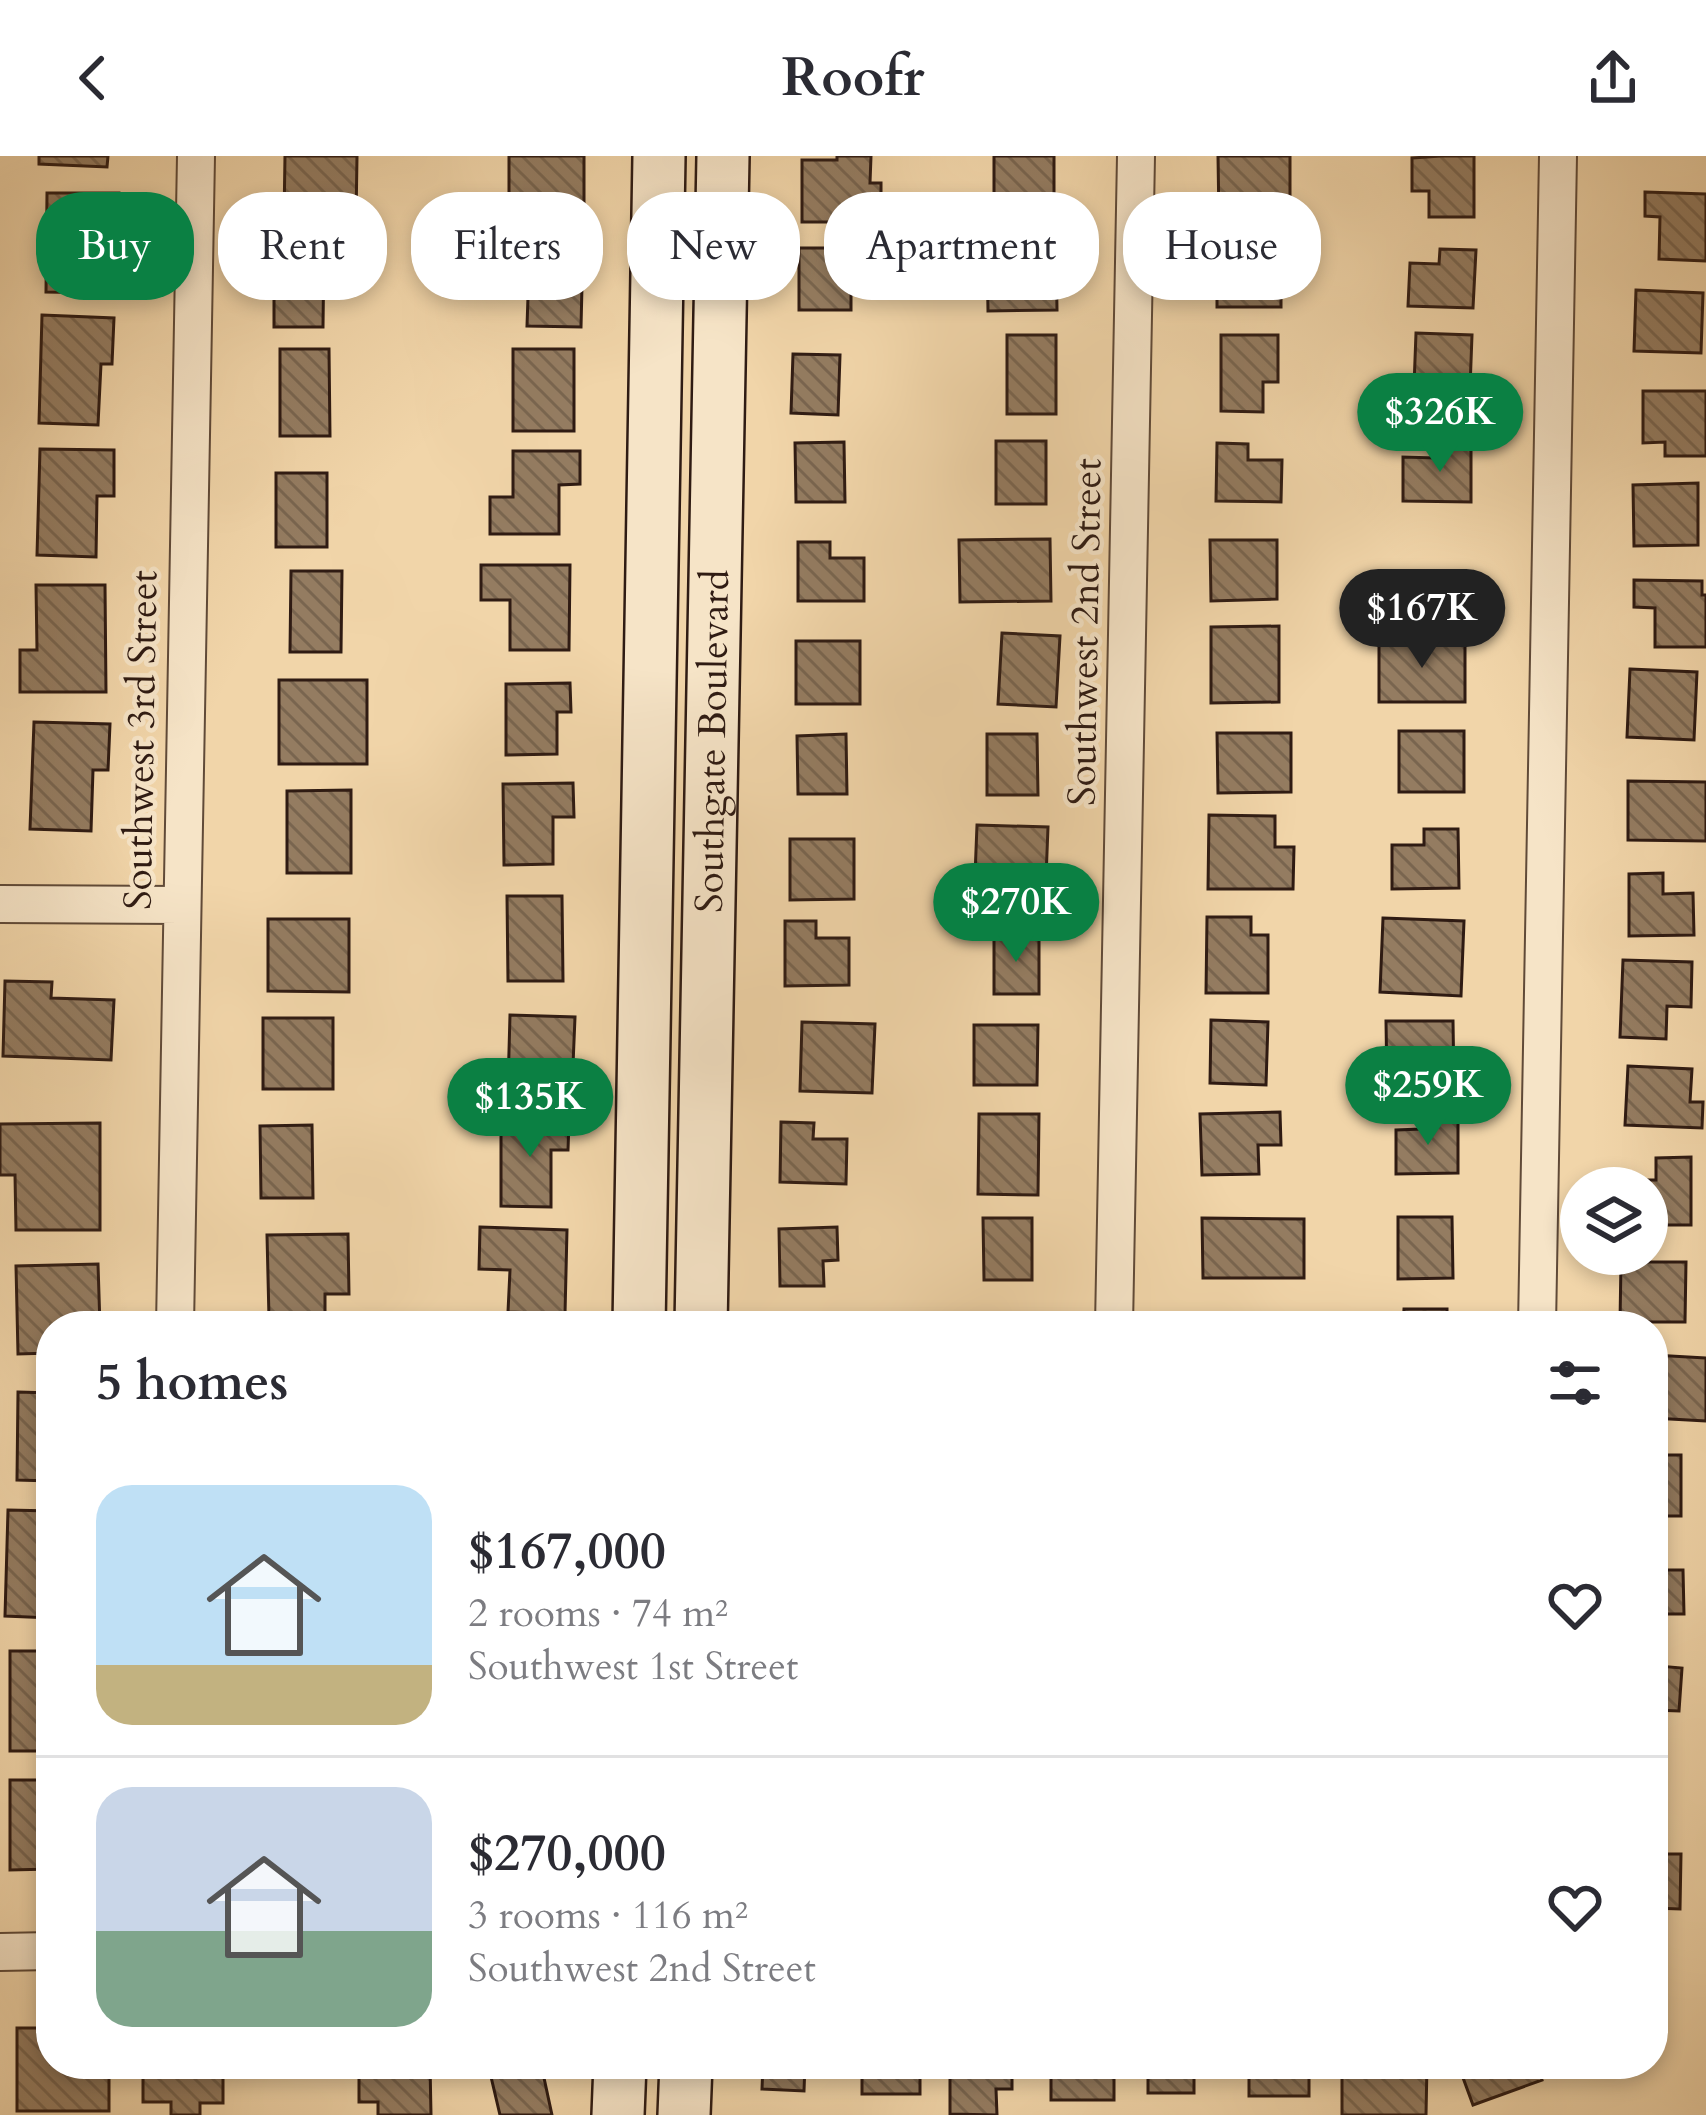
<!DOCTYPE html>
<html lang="en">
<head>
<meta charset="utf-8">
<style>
	:root { --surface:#fff; --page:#f2f2f3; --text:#2b2b33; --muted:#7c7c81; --line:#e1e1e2; --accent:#0b8043 }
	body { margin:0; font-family:Cardo,serif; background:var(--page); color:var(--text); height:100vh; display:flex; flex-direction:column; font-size:45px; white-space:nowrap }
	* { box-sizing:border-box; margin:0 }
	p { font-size:39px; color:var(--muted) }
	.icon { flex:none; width:66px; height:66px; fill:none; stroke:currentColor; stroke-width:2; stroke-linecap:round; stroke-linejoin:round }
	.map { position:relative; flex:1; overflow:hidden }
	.side { position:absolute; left:36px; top:1155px; width:1632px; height:768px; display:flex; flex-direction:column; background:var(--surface); border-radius:48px; box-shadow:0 6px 18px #0003 }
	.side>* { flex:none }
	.banner { position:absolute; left:36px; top:36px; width:1635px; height:108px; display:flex; gap:24px }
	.tools { position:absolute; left:1560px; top:1011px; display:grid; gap:24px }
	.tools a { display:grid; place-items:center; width:108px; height:108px; border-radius:50%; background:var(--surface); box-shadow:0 6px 18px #0003; font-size:60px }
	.price { position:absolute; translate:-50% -102px; padding:0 27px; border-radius:42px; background:var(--accent); color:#fff; font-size:39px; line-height:78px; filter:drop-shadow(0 3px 6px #0008) }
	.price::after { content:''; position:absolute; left:50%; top:72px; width:36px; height:27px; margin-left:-18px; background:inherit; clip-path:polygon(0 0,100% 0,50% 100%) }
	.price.active { background:#222; color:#fff }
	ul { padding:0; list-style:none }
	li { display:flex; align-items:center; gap:36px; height:300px; padding:0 60px }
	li+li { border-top:3px solid var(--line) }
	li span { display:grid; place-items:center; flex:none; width:336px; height:240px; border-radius:36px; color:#555 }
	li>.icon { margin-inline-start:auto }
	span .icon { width:144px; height:144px; fill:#fffc; stroke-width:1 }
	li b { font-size:51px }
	h2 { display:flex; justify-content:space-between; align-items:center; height:144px; padding:0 60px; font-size:51px }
	.pill { padding:0 42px; border-radius:48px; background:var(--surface); box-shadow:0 6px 18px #0003; font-size:42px; line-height:108px }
	.pill.active { background:var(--accent); color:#fff }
	header { display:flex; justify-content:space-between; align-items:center; height:156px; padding:0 60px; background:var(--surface); font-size:54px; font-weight:600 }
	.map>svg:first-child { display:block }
	.building { fill:url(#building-back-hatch); stroke:#2f1b13; stroke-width:3 }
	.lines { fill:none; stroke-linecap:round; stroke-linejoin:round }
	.street-casing { stroke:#604a38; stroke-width:40 }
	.secondary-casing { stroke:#2f1b13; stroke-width:56 }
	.street { stroke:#f6e4c7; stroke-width:36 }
	.secondary { stroke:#f6e4c7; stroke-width:51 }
	.labels { text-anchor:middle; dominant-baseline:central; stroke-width:9; stroke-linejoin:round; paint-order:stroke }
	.street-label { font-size:39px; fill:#2f1b13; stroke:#f6e4c7 }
</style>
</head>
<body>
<header><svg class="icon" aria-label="back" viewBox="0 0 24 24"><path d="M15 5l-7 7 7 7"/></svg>Roofr<svg class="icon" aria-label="share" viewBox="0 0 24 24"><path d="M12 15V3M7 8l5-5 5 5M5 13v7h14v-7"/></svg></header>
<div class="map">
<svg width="1706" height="1959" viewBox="0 0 1706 1959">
	<defs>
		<pattern id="building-back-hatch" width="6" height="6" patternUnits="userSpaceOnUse" patternTransform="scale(3)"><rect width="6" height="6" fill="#947c61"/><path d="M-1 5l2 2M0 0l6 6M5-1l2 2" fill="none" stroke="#79654f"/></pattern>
	</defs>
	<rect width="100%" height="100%" fill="#f1d5a9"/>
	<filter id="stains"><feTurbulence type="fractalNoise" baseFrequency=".00167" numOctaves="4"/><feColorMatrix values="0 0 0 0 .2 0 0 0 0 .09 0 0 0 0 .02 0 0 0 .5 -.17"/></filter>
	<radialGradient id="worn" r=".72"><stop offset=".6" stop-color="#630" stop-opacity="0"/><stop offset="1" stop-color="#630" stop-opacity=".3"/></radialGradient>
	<path class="building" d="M39,0H108L107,11L39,8Z
		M285,0H357L356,65L284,63Z
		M509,0H584V63H509Z
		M837,0H871L870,27H881V66H802V4H837Z
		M994,0H1054V65H1003L1002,39H994Z
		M1218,0H1290V62L1219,63Z
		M1441,0H1474V61H1429V35H1412V2Z
		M1645,36L1706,38V105L1659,103L1660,61L1645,60Z
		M47,37H119V85L105,84L104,137L46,136Z
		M513,87L583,88L581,171L527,170L528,141L497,140V109L513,110Z
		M274,88H324L323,171H274Z
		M799,92H851V154H799Z
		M1056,92L1057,154L988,155L987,93Z
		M1440,93L1476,94L1473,152L1408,150L1410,107L1439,108Z
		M1217,94H1281V151H1217Z
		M1636,134L1703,137L1701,197L1634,195Z
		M42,159L114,162L112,208H101L98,269L39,267Z
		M1416,177L1472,179L1469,259L1413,257Z
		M1007,179H1056V258H1007Z
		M1221,179H1278V226H1263V256L1221,255Z
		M280,193H329L330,280H280Z
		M513,193H574V275H513Z
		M793,198L840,199L838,259L791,257Z
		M1643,235H1706V300H1665V286L1643,287Z
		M996,285H1046V348H996Z
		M1435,285H1471V346L1403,345V301L1436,302Z
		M844,286L845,346H796L795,287Z
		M1217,287L1248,288V304H1282L1281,346L1216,345Z
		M40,293L114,294V340H97L96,401L37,399Z
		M513,295H580V328L559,329V378H490V341H513Z
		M276,317H327V391H276Z
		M1698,327V389L1634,390L1633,329Z
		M1050,383L1051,445L960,446L959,384Z
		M1210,384H1277V443L1211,445Z
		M798,386H830V402H864V445H798Z
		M481,409H570L569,494H510V444H481Z
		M291,415H342L341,496H290Z
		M1634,424L1702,425V439H1706V491H1655V452L1634,451Z
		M36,429H105L106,536H20V494H37Z
		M1279,470V546L1211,547V471Z
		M1002,477L1060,480L1056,551L998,548Z
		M1379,484H1465V546H1379Z
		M796,485H860V548H796Z
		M1630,513L1697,516L1694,584L1627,581Z
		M279,524H367V608H279Z
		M570,527L571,556H557V598L506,599V528Z
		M34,566L110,568L108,614H93L91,675L30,673Z
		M1399,575H1464V636H1399Z
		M1217,577H1291V636L1218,637Z
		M846,578L847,638H798L797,580Z
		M987,578H1037L1038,639H987Z
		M1628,625L1706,626V685L1628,684Z
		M573,627L574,661H553V708L504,709L503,628Z
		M351,634V717H287V635Z
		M1209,659L1275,660V691H1294L1293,733H1208Z
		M977,669L1048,671L1045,748L974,745Z
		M1424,673H1458L1459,732L1392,733V689H1424Z
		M790,683H854V743L790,744Z
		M1663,717V738L1693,737L1694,779L1629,780V718Z
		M507,740H562L563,825H508Z
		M1207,761H1251V779H1268V837H1206Z
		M1383,762L1464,765L1461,840L1380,836Z
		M268,763H349V836L268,835Z
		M785,765H816V782H849V829L785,830Z
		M994,780H1039V838H994Z
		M1623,804L1692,806L1691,851L1667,850L1666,883L1620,881Z
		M5,825L52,826L51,842L114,844L111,904L3,900Z
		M510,859L575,861L572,933L508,931Z
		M263,862H333V933H263Z
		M1211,864L1268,866L1266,929L1210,927Z
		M1386,865H1453L1454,930H1387Z
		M802,866L875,868L872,937L800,935Z
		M974,869H1038L1037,929H974Z
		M1628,910L1692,913L1690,946H1703L1702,972L1625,969Z
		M1280,956L1281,989H1258L1259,1018L1202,1019L1200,958Z
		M979,958H1039L1038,1039L978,1038Z
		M1458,963V1017L1396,1018V974L1421,973L1422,964Z
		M501,964L569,965L568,994H551V1051L501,1050Z
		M781,966L814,967L813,983H847L846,1028L780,1026Z
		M100,967V1074H16L15,1019H0V968Z
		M312,969L313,1042H261L260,970Z
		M1691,1001V1069H1647V1032H1625V1024H1656V1002Z
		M1398,1061H1452L1453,1122L1398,1123Z
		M983,1062H1032V1124H984Z
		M1202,1062L1304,1063V1122H1203Z
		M480,1071L567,1074L565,1158L508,1156L510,1114L479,1113Z
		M837,1071L838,1104L823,1105L824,1130H780L779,1073Z
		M348,1078L349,1138H325V1161L269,1162L267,1079Z
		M1621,1106H1686L1685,1166H1620Z
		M98,1108L100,1170H51V1197L18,1198L16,1110Z
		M1404,1153H1447V1170H1403Z
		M1203,1158H1282V1170H1203Z
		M969,1159H1027V1170H969Z
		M858,1160V1170H783V1161Z
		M1653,1199L1706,1202V1265L1653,1262Z
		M18,1236L51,1237V1325L17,1324Z
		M1653,1299H1681V1360H1653Z
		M8,1354L51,1355V1462L5,1460Z
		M1653,1414H1683L1684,1458H1653Z
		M1653,1493H1659L1658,1510L1682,1512L1679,1555L1653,1554Z
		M10,1495H51V1595H10Z
		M1653,1590H1666V1656H1653Z
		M10,1624H51V1713L10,1714Z
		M1653,1692L1656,1698H1681L1680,1753L1653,1752Z
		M17,1872H51V1908H109V1955H17Z
		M143,1908H223V1947H200V1959H171V1946H143Z
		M249,1908H334V1921H249Z
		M359,1908H430L431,1959H378V1946H359Z
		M488,1908H541L552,1959H500Z
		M763,1908H805L804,1935L762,1933Z
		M862,1908H920V1938H862Z
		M950,1908H1012V1933H996L997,1959L950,1958Z
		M1051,1908H1114V1944H1051Z
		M1148,1908H1211V1911H1194V1937H1148Z
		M1249,1908H1309V1940H1249Z
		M1342,1908H1427L1426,1959H1342Z
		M1458,1908H1537L1542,1924L1473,1949Z"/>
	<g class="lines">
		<g class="street-casing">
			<path id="street" d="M0,748L180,749
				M175,1170L196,0
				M1114,1170L1136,0
				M1537,1170L1558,0
				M0,1796L51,1795"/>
		</g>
		<g class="secondary-casing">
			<g id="secondary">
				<path d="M639,1170L659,0"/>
				<path id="s1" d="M701,1170L723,0"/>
				<path d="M618,1959L620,1908"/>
				<path d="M684,1959L686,1908"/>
			</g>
		</g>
		<use href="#street" class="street"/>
		<use href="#secondary" class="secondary"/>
	</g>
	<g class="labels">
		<g class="street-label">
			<text transform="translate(1085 476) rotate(-89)">Southwest 2nd Street</text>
			<text transform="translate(141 584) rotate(-89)">Southwest 3rd Street</text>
			<text stroke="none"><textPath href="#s1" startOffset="585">Southgate Boulevard</textPath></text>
		</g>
	</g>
	<rect width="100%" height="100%" filter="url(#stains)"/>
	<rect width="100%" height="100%" fill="url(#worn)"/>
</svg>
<div class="tools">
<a><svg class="icon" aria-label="layers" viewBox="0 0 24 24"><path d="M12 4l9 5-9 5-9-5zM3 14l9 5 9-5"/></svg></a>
</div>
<b class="price" style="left:1440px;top:319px">$326K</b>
<b class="price active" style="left:1422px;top:515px">$167K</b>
<b class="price" style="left:1016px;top:809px">$270K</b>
<b class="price" style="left:1428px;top:992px">$259K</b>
<b class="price" style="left:530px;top:1004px">$135K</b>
<div class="banner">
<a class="pill active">Buy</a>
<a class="pill">Rent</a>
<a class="pill">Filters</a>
<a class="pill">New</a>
<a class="pill">Apartment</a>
<a class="pill">House</a>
</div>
<section class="side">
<h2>5 homes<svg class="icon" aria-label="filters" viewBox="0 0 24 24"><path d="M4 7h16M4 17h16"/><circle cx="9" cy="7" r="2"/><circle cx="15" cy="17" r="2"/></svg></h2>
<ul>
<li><span style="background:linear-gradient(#bfe0f5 75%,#c2b280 0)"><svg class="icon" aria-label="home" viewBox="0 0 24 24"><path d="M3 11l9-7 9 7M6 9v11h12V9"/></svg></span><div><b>$167,000</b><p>2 rooms · 74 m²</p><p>Southwest 1st Street</p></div><svg class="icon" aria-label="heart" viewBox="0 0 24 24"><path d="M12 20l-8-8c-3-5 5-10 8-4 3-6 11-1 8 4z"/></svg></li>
<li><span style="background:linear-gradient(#c9d6e8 60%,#7fa58c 0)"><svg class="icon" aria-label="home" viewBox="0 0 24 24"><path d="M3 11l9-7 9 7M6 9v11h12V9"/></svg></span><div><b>$270,000</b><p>3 rooms · 116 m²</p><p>Southwest 2nd Street</p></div><svg class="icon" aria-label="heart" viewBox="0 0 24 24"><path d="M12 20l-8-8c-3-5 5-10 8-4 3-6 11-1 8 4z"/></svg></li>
</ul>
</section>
</div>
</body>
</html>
